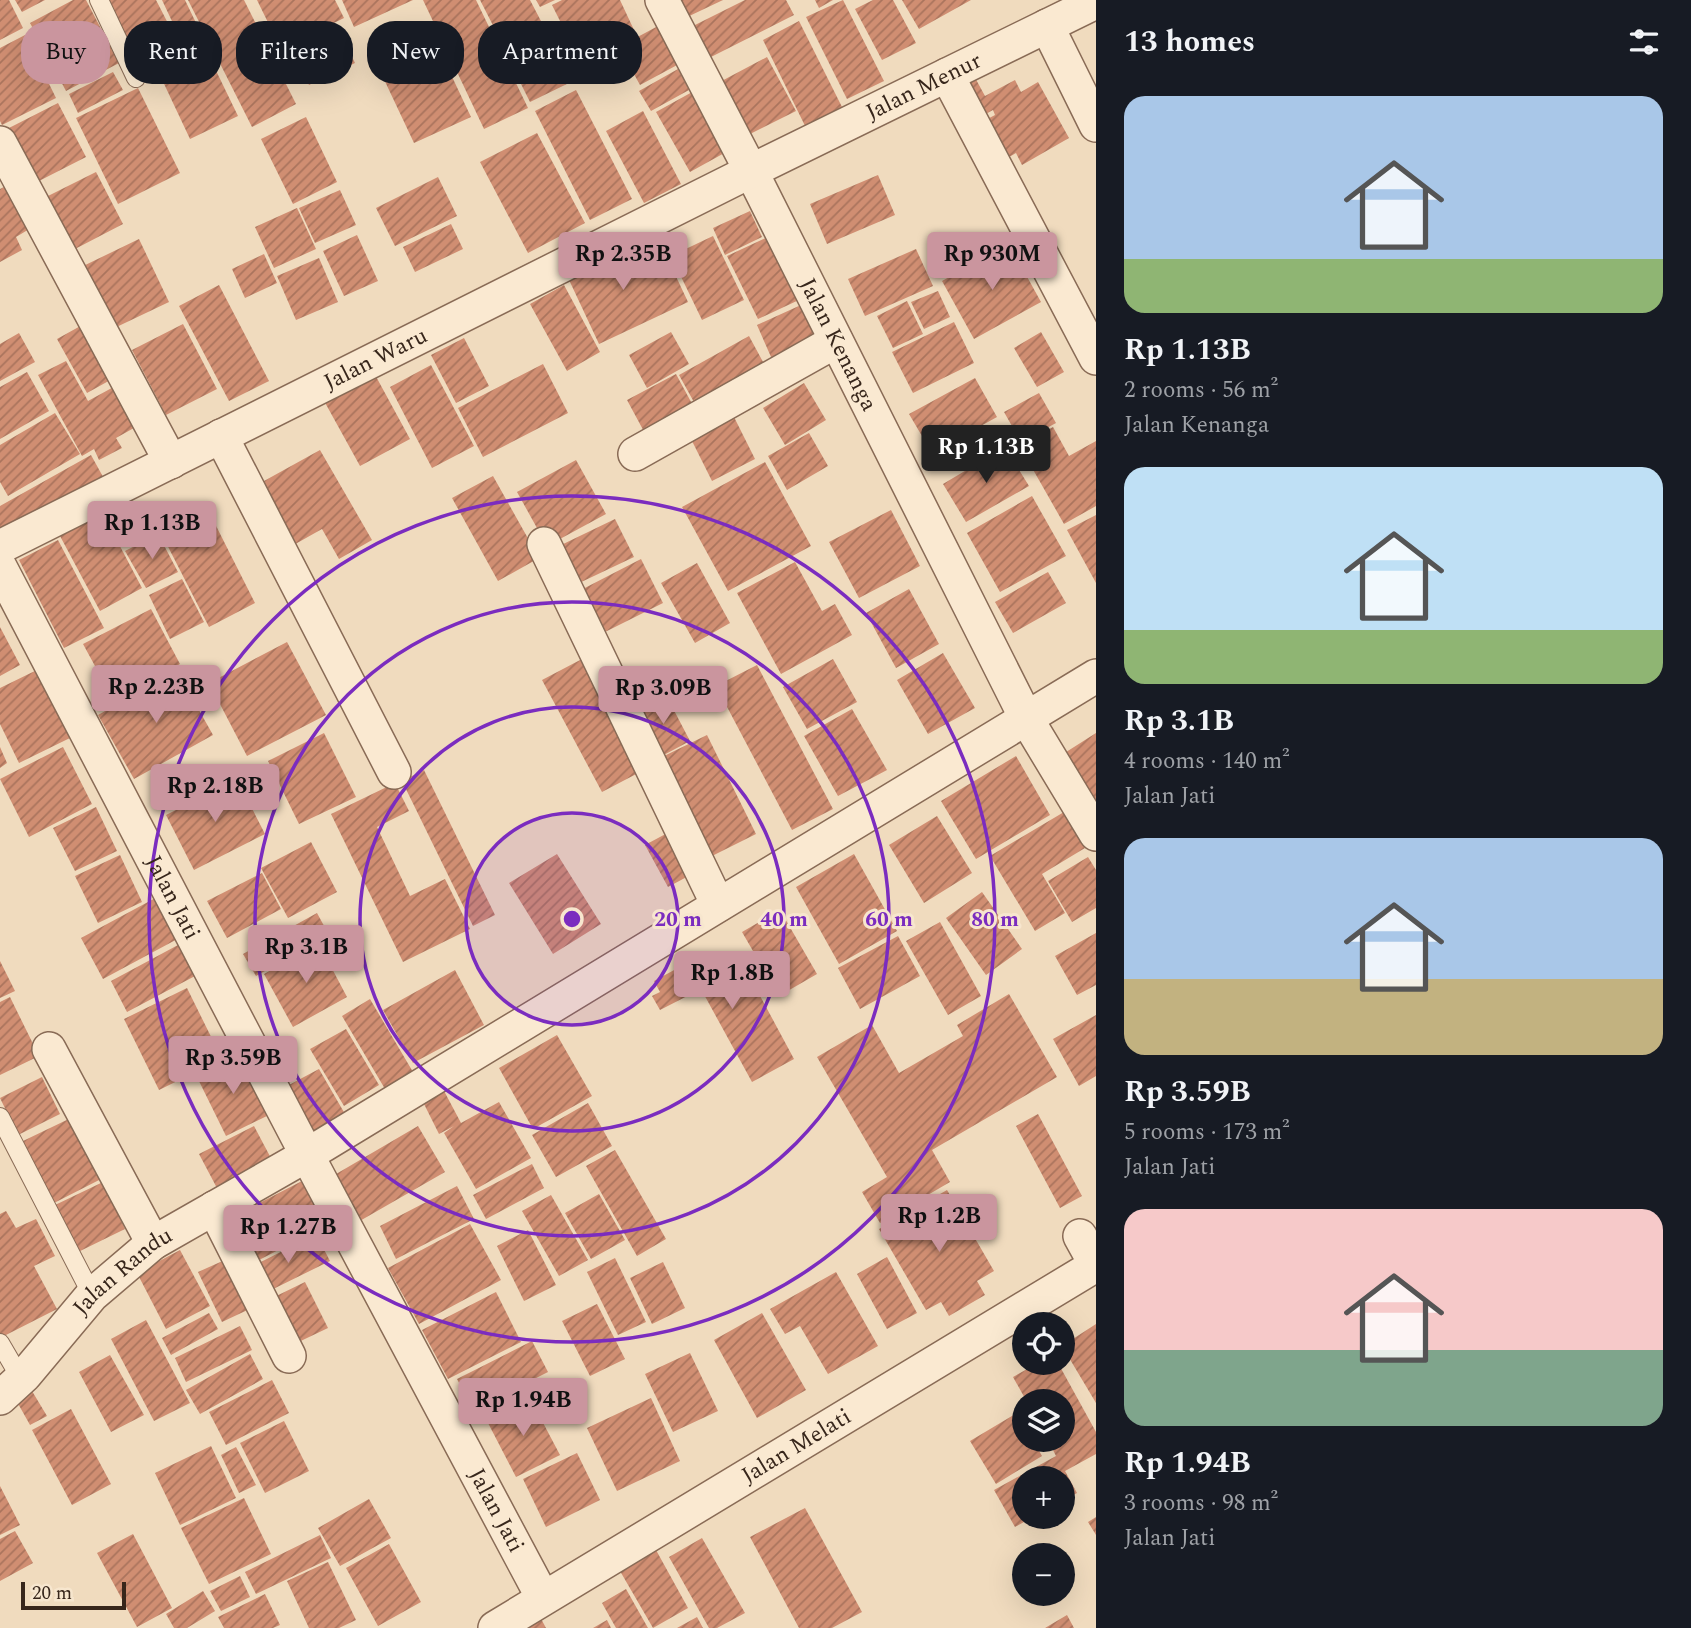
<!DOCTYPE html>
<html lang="en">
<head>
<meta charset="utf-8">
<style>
	:root { --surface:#171b24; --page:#20242c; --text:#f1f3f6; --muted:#9ea1a6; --accent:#ca959e }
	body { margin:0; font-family:Spectral,serif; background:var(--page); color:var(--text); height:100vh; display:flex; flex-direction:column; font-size:26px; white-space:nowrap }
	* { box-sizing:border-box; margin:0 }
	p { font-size:23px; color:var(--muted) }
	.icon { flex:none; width:38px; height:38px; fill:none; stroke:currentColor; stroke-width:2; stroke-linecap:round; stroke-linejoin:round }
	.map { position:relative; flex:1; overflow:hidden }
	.details { display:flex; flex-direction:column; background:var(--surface); width:595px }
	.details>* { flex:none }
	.top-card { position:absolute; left:21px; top:21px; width:665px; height:63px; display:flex; gap:14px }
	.fabs { position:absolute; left:1012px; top:1312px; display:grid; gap:14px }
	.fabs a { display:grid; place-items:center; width:63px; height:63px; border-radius:50%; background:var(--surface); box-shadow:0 7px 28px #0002; font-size:35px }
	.scale { position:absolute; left:21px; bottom:18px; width:105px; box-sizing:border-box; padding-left:7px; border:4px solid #37261b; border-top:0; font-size:19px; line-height:24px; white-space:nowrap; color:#37261b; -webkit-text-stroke:5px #f7e6ce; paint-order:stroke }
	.price { position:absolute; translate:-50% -60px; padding:0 16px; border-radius:7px; background:var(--accent); color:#111; font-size:23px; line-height:46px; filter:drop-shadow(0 2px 4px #0008) }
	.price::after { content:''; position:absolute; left:50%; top:42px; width:21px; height:16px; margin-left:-10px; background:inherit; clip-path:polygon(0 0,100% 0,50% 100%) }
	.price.current { background:#222; color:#fff }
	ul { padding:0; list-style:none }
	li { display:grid; align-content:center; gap:14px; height:371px; padding:0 28px }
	li span { display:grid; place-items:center; height:217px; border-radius:21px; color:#555 }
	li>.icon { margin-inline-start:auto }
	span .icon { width:126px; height:126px; fill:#fffc; stroke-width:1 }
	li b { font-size:30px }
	h2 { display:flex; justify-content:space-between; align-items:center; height:84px; padding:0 28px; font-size:30px }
	.tag { padding:0 24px; border-radius:28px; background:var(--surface); box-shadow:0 7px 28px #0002; font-size:24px; line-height:63px }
	.tag.current { background:var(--accent); color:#111 }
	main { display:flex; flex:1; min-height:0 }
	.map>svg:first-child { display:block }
	.building { fill:url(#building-hatch) }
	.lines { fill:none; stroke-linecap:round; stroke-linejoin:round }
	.service-casing { stroke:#896b56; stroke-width:20 }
	.minor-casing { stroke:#896b56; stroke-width:36 }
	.service { stroke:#fae9d1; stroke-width:18 }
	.minor { stroke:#fae9d1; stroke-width:33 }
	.ring { fill:none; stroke:#7b2cbf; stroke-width:3.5 }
	.labels { text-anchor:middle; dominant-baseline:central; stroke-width:6; stroke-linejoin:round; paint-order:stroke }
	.street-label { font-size:23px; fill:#37261b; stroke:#f7e6ce }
	.centre { fill:#7b2cbf; stroke:#f7e6ce; stroke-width:3.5 }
	.ring-label { font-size:21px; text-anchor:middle; font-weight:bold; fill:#7b2cbf; stroke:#f7e6ce; stroke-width:6; stroke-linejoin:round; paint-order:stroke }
</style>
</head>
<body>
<main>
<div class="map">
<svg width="1096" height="1628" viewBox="0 0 1096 1628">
	<defs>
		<pattern id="building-hatch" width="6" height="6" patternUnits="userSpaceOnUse" patternTransform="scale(1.75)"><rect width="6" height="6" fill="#d08e72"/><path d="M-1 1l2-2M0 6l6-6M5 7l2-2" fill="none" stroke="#aa745d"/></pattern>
	</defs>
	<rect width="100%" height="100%" fill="#f0dbbe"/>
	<path class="building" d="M0,0H9L23,28L0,40Z
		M15,0H45L22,12Z
		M73,0H86L119,63L66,91L30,23Z
		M104,0H156L174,35L131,56Z
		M162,0H185L197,25L178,34Z
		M188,0H244L296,104L252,127Z
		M257,0H335L344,18L281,49Z
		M342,0H413L354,27Z
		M423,0H476L528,108L484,129Z
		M480,0H530L542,23L502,43Z
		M536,0H555L540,7Z
		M562,0H620L634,30L578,57L552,5Z
		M674,0H723L683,19Z
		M745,0H786L794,15L709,58L693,26Z
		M815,0H833L819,8Z
		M843,0L884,81L847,99L806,17Z
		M873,0H893L916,43L882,60L855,9Z
		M902,0H971L919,29Z
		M799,21L845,113L808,132L763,40Z
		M337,26L355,63L309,85L292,48Z
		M658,26L679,64L640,85L619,47Z
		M547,31L571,82L530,102L505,52Z
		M25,35L56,98L2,125L0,121V48Z
		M438,47L471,117L414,143L381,73Z
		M205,48L238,116L190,139L158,71Z
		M767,57L796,111L744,137L716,84Z
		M678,69L689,90L651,111L639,91Z
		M113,72L123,90L78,113L69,94Z
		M973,74L985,96L1015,80L1021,92L1038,82L1069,138L1022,165L1016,153L997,164L976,125L995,115L993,110L973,121L953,84Z
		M138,88L180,173L118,204L76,118Z
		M576,90L632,199L590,220L535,111Z
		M694,91L728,151L690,172L656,112Z
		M58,103L86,157L37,182L9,128Z
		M643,111L681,184L644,203L606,131Z
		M306,117L337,182L293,204L261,139Z
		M537,133L585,223L528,253L480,162Z
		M96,172L123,224L75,249L48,196Z
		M878,175L895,215L827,244L810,204Z
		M438,177L457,216L395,246L376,208Z
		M8,185L31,228L16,237L22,250L0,262V189Z
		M340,190L356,225L315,243L299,208Z
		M297,208L316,249L274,268L255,227Z
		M750,211L762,237L725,255L713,228Z
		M451,224L463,249L415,272L403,247Z
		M357,235L378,281L344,296L323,251Z
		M713,236L744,300L702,320L671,256Z
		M770,236L801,299L758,319L727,256Z
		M139,239L169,302L106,332L77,269Z
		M1009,244L1041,302L974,339L942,281Z
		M611,245L624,272L665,253L688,302L599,344L563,267Z
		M916,249L933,286L865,316L848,279Z
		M264,254L277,283L245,298L232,269Z
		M319,258L338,302L296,320L277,276Z
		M219,285L269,381L229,401L179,306Z
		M564,285L600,352L567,371L530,304Z
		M938,291L950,317L924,329L911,302Z
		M907,301L923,334L893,348L877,316Z
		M801,305L819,347L775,366L757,325Z
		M954,322L974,363L913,393L892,352Z
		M84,324L114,378L87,393L57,339Z
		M183,324L217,389L166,415L132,350Z
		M671,332L689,364L647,388L629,355Z
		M1041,332L1064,372L1037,387L1014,348Z
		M19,333L35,362L0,381V344Z
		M749,336L770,375L700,413L679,375Z
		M464,338L489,386L456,403L431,355Z
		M66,361L88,401L119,384L141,424L116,438L122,448L99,460L94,449L82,456L38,375Z
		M543,364L568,413L483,457L458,408Z
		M431,365L474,446L432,468L390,387Z
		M373,371L410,439L360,466L323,399Z
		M27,372L49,411L0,439V387Z
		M676,374L697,413L648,439L627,400Z
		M975,378L997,417L932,453L909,414Z
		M804,383L826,420L785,445L763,408Z
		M1039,393L1056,423L1021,442L1004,412Z
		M55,413L80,454L8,496L0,482V445Z
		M733,415L755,459L712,481L690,437Z
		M1053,427L1069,456L1096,441V506L1064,524L1019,445Z
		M809,433L828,466L787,490L768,456Z
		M1005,447L1029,486L966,522L943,484Z
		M320,450L372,540L339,559L322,529L290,547L255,486Z
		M91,455L107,484L0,532V506Z
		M576,460L606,514L547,546L517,492Z
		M765,462L811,546L728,591L682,507Z
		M493,476L539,558L498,581L452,498Z
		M1032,496L1066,556L1000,592L967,533Z
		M206,506L255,603L209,627L159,529Z
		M891,510L920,566L859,598L829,542Z
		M103,514L142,588L100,611L60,536Z
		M1096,515V583L1067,530Z
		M615,519L634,557L575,585L557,547Z
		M158,534L178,572L146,588L125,551Z
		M58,540L104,628L64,648L19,560Z
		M641,559L663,603L599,635L577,592Z
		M795,562L822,611L835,604L852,635L781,674L737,593Z
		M697,563L730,623L695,643L661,583Z
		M1048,572L1066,603L1013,633L995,602Z
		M182,579L204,622L170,639L149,595Z
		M909,589L939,644L896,668L866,613Z
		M151,609L180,664L113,699L83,644Z
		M0,627L20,665L0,676Z
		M287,642L326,715L247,756L209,683Z
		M943,653L975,708L928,734L897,680Z
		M582,659L642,771L602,792L542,680Z
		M833,659L857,702L807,729L783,687Z
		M757,665L833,809L792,830L716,686Z
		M41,668L74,736L19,763L0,724V688Z
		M177,671L213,735L134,779L98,715Z
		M666,695L690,741L660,757L636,711Z
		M852,709L887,770L838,796L804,736Z
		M324,733L356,797L299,824L268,761Z
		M1096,733V808L1063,754Z
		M707,735L756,834L712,856L662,757Z
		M0,747L7,763L0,768Z
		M63,747L92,804L29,837L0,779Z
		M1016,756L1050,815L976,859L941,801Z
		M424,770L495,915L473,926L402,781Z
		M237,779L265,834L194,870L166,815Z
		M395,783L409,811L377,827L410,896L445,879L470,929L403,962L331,814Z
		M96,807L117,851L75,871L53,828Z
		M1064,812L1085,848L1042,874L1065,913L1035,931L990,856Z
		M937,816L972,873L924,903L889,845Z
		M673,830L696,872L668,887L645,845Z
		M311,842L337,892L288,918L261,868Z
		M557,854L601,924L553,954L509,883Z
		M854,854L897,931L839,964L796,887Z
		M120,855L142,902L98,923L75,876Z
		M1088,857L1096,870V908L1072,922L1048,881Z
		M262,873L281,909L227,938L207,901Z
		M982,892L1022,949L986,975L946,918Z
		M161,895L183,936L103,979L81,938Z
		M780,910L817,974L779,996L742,932Z
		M317,913L329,935L256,976L243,954Z
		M940,922L981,996L948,1015L906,941Z
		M1096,933V985L1077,995L1055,956Z
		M898,936L920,976L860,1009L838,968Z
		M319,944L347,997L293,1027L264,974Z
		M178,945L195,976L127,1012L111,981Z
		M736,951L794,1059L752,1082L701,989L660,1010L652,996L660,992L654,981L687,963L693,974Z
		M0,961L15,991L0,998Z
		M455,970L484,1025L413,1063L383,1010Z
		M187,988L222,1059L159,1090L124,1019Z
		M1009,994L1057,1077L932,1150L950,1182L880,1223L862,1192L887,1177L817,1057L872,1025L899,1073L963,1036L957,1025Z
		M10,997L39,1056L0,1075V1002Z
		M370,999L413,1072L385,1089L342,1016Z
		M1096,1015V1076L1079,1086L1053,1039Z
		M346,1029L379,1085L344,1106L310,1049Z
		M557,1035L592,1096L533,1129L499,1068Z
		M239,1056L269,1115L226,1136L197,1077Z
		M319,1069L345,1114L313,1132L287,1086Z
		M42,1077L60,1114L18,1135L0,1098Z
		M443,1089L461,1123L499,1102L531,1158L476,1189L444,1133L454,1126L439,1134L422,1100Z
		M588,1103L612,1146L556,1177L532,1135Z
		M1038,1114L1082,1196L1060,1208L1016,1126Z
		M75,1116L105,1177L54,1203L23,1141Z
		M254,1126L273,1162L218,1190L199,1154Z
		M418,1126L445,1172L358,1222L331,1177Z
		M615,1150L666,1239L637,1256L586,1166Z
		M532,1164L544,1188L486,1219L473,1195Z
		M304,1180L327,1225L259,1260L236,1215Z
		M103,1182L125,1229L76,1253L53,1206Z
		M457,1186L474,1219L396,1259L380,1226Z
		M947,1190L994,1271L977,1281L985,1295L949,1316L941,1302L926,1310L879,1229Z
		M599,1194L625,1240L591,1259L565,1213Z
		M551,1195L588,1260L559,1276L522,1211Z
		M6,1211L16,1228L36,1219L55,1256L34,1266L57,1309L2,1337L0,1333V1214Z
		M470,1224L501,1280L419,1324L388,1268Z
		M528,1230L556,1285L524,1301L497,1246Z
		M316,1234L330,1261L259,1296L245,1270Z
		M180,1250L210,1306L166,1329L137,1273Z
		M236,1255L260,1304L222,1322L198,1272Z
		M887,1257L917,1313L887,1329L857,1274Z
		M615,1258L646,1322L618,1335L587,1272Z
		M663,1262L685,1308L652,1324L630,1278Z
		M836,1272L878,1346L828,1374L800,1326L785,1334L770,1309Z
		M305,1282L328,1328L286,1348L264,1302Z
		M496,1292L521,1342L448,1379L422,1330Z
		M597,1304L625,1359L590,1376L562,1321Z
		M209,1313L218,1329L171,1355L162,1338Z
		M762,1313L806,1390L757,1418L714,1340Z
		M146,1320L190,1403L154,1421L111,1339Z
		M1096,1324V1403L1062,1346Z
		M240,1326L252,1350L186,1382L175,1358Z
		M532,1341L548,1372L473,1410L457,1379Z
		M690,1353L718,1411L673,1432L645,1374Z
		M250,1354L263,1379L200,1414L186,1390Z
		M110,1355L144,1415L111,1432L79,1372Z
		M1038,1363H1058L1096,1432V1454L1065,1471L1077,1493L1062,1501V1479H1024V1517H1033L1015,1527L994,1490L1056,1456L1048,1440H1062V1402H1027L1013,1377Z
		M272,1380L289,1413L226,1445L209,1412Z
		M32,1391L47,1416L30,1425L16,1400Z
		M530,1398L560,1455L516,1477L487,1421Z
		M651,1398L680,1461L617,1491L587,1428Z
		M71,1409L111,1484L72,1505L32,1430Z
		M1017,1413L1024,1425V1440H1033L1042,1456L996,1484L970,1441Z
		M284,1421L309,1471L265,1493L240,1443Z
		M211,1446L236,1498L180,1525L155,1473Z
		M236,1447L256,1485L239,1493L221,1455Z
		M577,1453L600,1500L546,1527L523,1479Z
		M0,1486L20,1525L0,1535Z
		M244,1498L271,1554L209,1584L181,1528Z
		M369,1499L391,1538L340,1566L318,1528Z
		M805,1508L862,1612L832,1628H799L750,1537Z
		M1096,1517V1535L1088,1522Z
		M15,1531L33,1563L0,1581V1539Z
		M133,1534L172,1608L137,1627L97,1553Z
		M320,1535L331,1558L256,1594L245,1572Z
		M702,1538L745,1613L717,1628H709L669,1557Z
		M389,1544L421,1602L378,1626L346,1568Z
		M656,1550L688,1608L653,1628L620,1571Z
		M328,1562L356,1620L339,1628H309L287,1581Z
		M240,1576L250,1597L221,1611L210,1591Z
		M626,1589L648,1628H616L602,1603Z
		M203,1591L215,1611L187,1628H174L166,1614Z
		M265,1594L280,1625L273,1628H224L218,1617Z
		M539,1615L546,1628H515Z
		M1067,1615L1074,1628H1045Z
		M697,1617L703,1628H677Z
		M607,1620L611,1628H593Z"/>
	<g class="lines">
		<g class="service-casing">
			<path id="service" d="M99,0L136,78
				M0,1117L92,1295
				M0,1343L21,1379"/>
		</g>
		<g class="minor-casing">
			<g id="minor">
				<path id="s1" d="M662,0L751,171L1026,718L1096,834"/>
				<path d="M1047,26L1096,125"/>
				<path d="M947,75L1096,358"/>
				<path d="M0,143L171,462"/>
				<path d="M221,436L394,772"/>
				<path d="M635,454L836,341"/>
				<path d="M544,544L718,905"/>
				<path id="s2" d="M0,547L751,171L1096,2"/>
				<path id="s3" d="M0,567L307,1155L543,1598"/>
				<path d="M49,1049L153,1243"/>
				<path d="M214,1208L289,1356"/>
				<path d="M1080,1236L1096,1265"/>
				<path id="s4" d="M0,1398L25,1375L92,1295L153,1243L307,1155L1096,676"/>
				<path id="s5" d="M495,1628L1096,1265"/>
			</g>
		</g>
		<use href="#service" class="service"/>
		<use href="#minor" class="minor"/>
	</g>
	<circle cx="572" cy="919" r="106" fill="#7b2cbf" fill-opacity=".12"/>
	<g class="ring">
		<circle cx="572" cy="919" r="106"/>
		<circle cx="572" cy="919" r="212"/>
		<circle cx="572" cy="919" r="317"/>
		<circle cx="572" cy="919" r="423"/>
	</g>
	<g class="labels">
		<g class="street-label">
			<text stroke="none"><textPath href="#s2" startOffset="1032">Jalan Menur</textPath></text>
			<text stroke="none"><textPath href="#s1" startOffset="387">Jalan Kenanga</textPath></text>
			<text stroke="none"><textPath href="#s2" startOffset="420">Jalan Waru</textPath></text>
			<text stroke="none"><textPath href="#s3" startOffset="373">Jalan Jati</textPath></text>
			<text stroke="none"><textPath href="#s4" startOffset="177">Jalan Randu</textPath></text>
			<text stroke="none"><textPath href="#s5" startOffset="352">Jalan Melati</textPath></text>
			<text stroke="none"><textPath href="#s3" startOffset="1066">Jalan Jati</textPath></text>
		</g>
	</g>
	<circle cx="572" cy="919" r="10" class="centre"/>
	<g class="ring-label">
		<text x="678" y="926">20 m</text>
		<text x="784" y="926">40 m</text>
		<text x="889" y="926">60 m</text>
		<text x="995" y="926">80 m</text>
	</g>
</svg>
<div class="fabs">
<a><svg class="icon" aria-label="locate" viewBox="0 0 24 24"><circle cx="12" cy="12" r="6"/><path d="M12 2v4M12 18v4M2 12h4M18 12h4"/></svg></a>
<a><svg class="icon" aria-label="layers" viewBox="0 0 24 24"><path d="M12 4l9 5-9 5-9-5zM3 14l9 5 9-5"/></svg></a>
<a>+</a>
<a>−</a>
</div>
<div class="scale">20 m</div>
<b class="price" style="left:623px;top:292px">Rp 2.35B</b>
<b class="price" style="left:992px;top:292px">Rp 930M</b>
<b class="price current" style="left:986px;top:485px">Rp 1.13B</b>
<b class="price" style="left:152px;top:561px">Rp 1.13B</b>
<b class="price" style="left:156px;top:725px">Rp 2.23B</b>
<b class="price" style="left:663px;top:726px">Rp 3.09B</b>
<b class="price" style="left:215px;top:824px">Rp 2.18B</b>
<b class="price" style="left:306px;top:985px">Rp 3.1B</b>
<b class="price" style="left:732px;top:1011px">Rp 1.8B</b>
<b class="price" style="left:233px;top:1096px">Rp 3.59B</b>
<b class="price" style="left:939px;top:1254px">Rp 1.2B</b>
<b class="price" style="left:288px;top:1265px">Rp 1.27B</b>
<b class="price" style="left:523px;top:1438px">Rp 1.94B</b>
<div class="top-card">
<a class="tag current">Buy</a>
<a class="tag">Rent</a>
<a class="tag">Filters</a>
<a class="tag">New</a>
<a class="tag">Apartment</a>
</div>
</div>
<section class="details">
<h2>13 homes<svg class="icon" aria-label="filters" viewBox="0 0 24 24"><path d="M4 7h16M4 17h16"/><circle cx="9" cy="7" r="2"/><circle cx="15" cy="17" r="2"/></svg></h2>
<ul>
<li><span style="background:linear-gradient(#a9c7e8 75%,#8fb573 0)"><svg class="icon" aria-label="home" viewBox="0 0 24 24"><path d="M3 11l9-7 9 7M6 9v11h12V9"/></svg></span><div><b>Rp 1.13B</b><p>2 rooms · 56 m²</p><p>Jalan Kenanga</p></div></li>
<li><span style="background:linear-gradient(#bfe0f5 75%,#8fb573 0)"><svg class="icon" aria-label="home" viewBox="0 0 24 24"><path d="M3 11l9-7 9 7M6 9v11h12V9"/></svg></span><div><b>Rp 3.1B</b><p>4 rooms · 140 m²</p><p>Jalan Jati</p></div></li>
<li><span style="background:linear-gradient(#a9c7e8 65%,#c2b280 0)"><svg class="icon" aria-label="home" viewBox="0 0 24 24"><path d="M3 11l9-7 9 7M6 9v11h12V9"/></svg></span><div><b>Rp 3.59B</b><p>5 rooms · 173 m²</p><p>Jalan Jati</p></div></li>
<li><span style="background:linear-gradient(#f6c9c9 65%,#7fa58c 0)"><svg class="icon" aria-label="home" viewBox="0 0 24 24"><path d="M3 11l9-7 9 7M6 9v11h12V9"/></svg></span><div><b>Rp 1.94B</b><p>3 rooms · 98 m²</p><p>Jalan Jati</p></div></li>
</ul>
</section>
</main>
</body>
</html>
